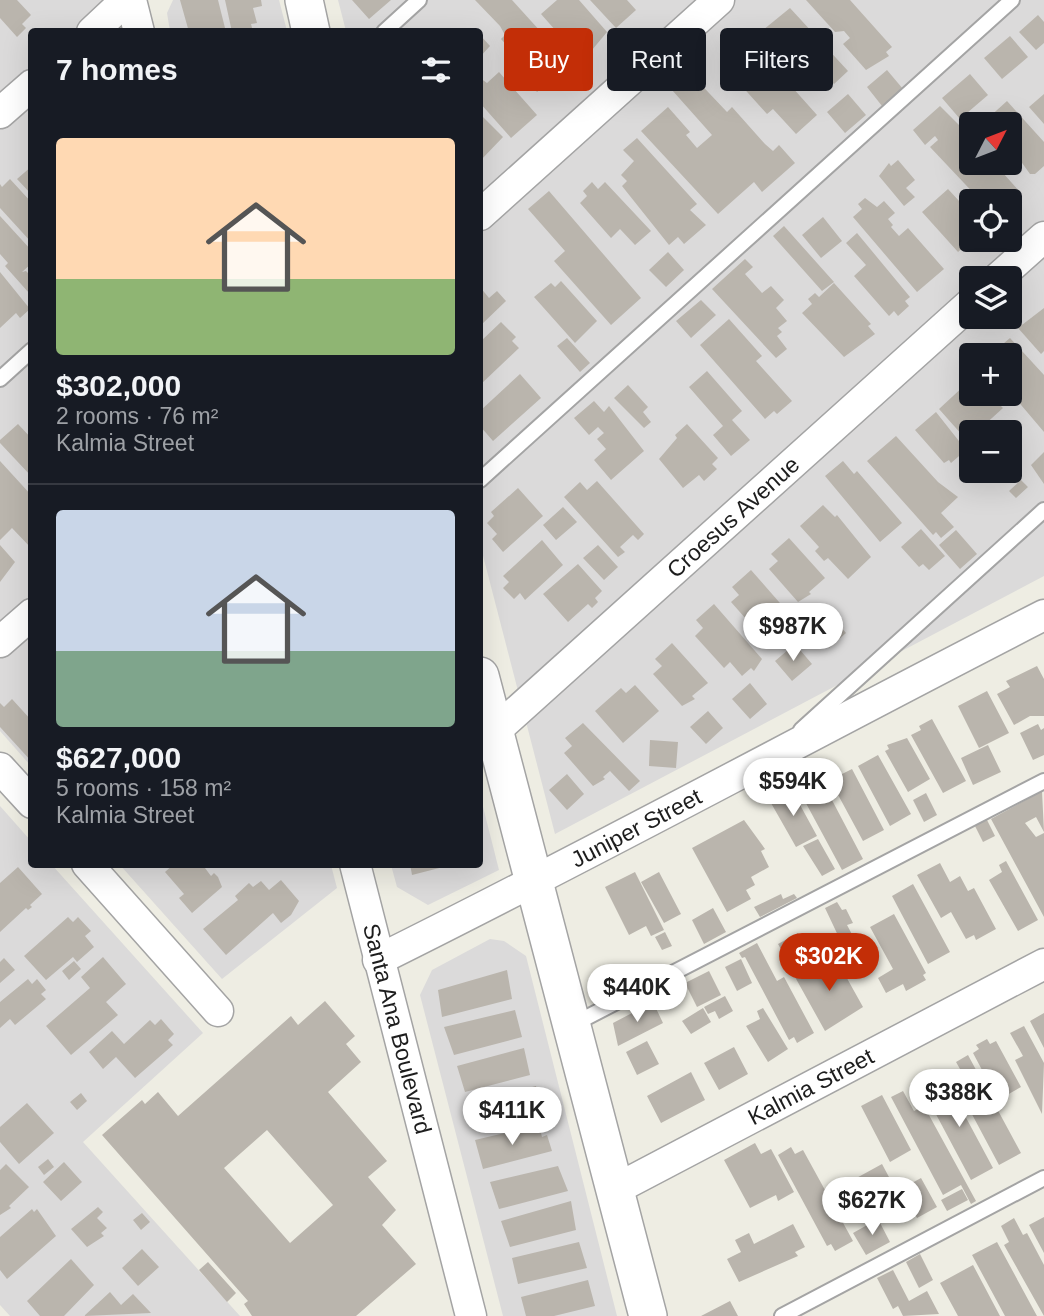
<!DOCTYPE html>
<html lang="en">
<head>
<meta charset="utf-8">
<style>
	:root { --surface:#171b24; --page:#20242c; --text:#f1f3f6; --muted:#9ea1a6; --line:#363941; --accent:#c32e07 }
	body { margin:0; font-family:Arial,sans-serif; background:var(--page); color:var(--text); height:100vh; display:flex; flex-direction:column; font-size:26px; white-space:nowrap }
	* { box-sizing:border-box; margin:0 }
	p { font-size:23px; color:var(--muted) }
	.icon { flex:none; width:38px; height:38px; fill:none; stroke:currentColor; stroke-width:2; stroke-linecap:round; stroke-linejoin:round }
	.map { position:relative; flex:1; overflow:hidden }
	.details { position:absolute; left:28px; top:28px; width:455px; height:840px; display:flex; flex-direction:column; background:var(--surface); border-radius:7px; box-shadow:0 7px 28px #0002 }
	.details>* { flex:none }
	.guide { position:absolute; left:504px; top:28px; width:434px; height:63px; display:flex; gap:14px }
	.needle { width:46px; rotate:48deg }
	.tools { position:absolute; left:959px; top:112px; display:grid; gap:14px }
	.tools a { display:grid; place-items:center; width:63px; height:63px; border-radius:7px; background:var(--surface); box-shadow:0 7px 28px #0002; font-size:35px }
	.price { position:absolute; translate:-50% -60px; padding:0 16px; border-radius:24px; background:#fff; color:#222; font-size:23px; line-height:46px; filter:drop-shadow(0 2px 4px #0008) }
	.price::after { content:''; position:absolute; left:50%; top:42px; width:21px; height:16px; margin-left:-10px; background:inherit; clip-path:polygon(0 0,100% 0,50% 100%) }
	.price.selected { background:var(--accent); color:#fff }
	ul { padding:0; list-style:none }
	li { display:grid; align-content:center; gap:14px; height:371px; padding:0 28px }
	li+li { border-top:2px solid var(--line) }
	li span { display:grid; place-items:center; height:217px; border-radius:7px; color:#555 }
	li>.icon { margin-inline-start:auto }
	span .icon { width:126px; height:126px; fill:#fffc; stroke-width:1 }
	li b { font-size:30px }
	h2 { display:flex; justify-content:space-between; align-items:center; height:84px; padding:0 28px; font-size:30px }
	.tag { padding:0 24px; border-radius:7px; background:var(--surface); box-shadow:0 7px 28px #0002; font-size:24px; line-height:63px }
	.tag.selected { background:var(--accent); color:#fff }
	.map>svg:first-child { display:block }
	.residential { fill:#dbdada; fill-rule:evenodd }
	.building { fill:#bab5ad; fill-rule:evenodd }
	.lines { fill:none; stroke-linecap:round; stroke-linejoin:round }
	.service-casing { stroke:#a4a4a4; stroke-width:18 }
	.minor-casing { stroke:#a4a4a4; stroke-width:33 }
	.tertiary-casing { stroke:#a4a4a4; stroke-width:40 }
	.service { stroke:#fff; stroke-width:14 }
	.minor { stroke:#fff; stroke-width:30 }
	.tertiary { stroke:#fff; stroke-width:37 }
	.labels { text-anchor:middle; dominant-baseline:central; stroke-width:7; stroke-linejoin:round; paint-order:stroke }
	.street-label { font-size:23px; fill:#1d1d1d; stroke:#fff }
</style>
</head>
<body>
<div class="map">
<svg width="1044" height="1316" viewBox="0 0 1044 1316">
	<rect width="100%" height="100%" fill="#eeede3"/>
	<path class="residential" d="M0,0H107L115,31L32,32L31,766L0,731Z
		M173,0H279L287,31H170L167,13Z
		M338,0H1044V576L555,834L480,544V32L346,31ZM971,124H1010V163H971ZM971,201H1010V240H971ZM971,278H1010V317H971ZM971,355H1010V394H971ZM971,432H1010V471H971Z
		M480,795L499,870L428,905L397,887L391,865L480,864Z
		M0,806L31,841L32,864L52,865L203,1033L83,1142L240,1316H10L0,1305Z
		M120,865H331L337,888L222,979Z
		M490,939L504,941L526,956L617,1316H503L420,995L432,970Z"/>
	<path class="building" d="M0,0H17L31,15L22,24L26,28L17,37L0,18Z
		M180,0H218L226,32H189Z
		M225,0H261L262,6L253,8L257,23L251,24L253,32H232Z
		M352,0H391L369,19Z
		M475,0H512L570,64L537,92L515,66L521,61L501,39L505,35L500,26Z
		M557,0H579L607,32L592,50L589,47L579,57L541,14Z
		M590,0H627L636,10L616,28Z
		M806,0H850L892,47L886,52L889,56L866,70L843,44L850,38L844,31L835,32Z
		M790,8L848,71L834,84L816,65L811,71L807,66L801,72L763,30Z
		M1038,15L1044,22V43L1036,50L1019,32Z
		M480,35L490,46L480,57Z
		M1010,36L1028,57L1002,79L984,58Z
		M748,38L817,115L796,134L773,109L767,114L721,63Z
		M887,70L903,89L882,106L867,87Z
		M499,72L537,115L511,138L480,103V78L487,83Z
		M691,74L727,112L732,107L765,144L773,151L779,145L795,163L762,192L754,182L718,214L641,131L668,107L690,132L686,135L697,148L712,135L672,90Z
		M970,74L988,95L960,119L942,98Z
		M848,94L866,115L845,133L827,112Z
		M1044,94V124L1029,107Z
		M1007,101L1044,142V166L1035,174H1030L1010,146V124H990L986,120Z
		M940,106L971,137V163H994L1020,192L1010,200L1014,205L1010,209V201H981L930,147L938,140L935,136L925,145L913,130Z
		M482,116L503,137L480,161V120Z
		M637,138L697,204L690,210L706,225L684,244L678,237L669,245L622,186L627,181L621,175L634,161L623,150Z
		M898,160L915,180L906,188L915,197L904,206L879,176L889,163L891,166Z
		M32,166V195L17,179Z
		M10,179L32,203V243L0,208V184L2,187Z
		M592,182L598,189L605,182L651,231L635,245L620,229L611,238L580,203L587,196L583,191Z
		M948,189L971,214V241L958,252L922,212Z
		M549,191L641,298L611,325L554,261L565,251L528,209Z
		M865,198L877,207L884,201L895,213L888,219L893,225L891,227L899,236L908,228L944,269L917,292L853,217L862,209L858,204Z
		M0,216L32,251V263L22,272L26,271L32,277L29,293L5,266L8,263L0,254Z
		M823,217L842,241L821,258L802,235Z
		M784,226L834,282L822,291L773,236Z
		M857,233L910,297L905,301L909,306L898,316L894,311L889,316L854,276L866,265L846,243Z
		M668,252L684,270L666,287L649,270Z
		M745,259L753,267L745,274L762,293L771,286L784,300L776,308L787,321L778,328L782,332L777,336L787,349L776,358L712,289Z
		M0,272L30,309L20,318L16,313L0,328Z
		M561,281L597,321L575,343L534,297L551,283L555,287Z
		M834,283L871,324L868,326L875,334L844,357L802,313L812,304L808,299L815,293L819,297Z
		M480,287L489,298L497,291L506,301L480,326Z
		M701,300L716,315L691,338L676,321Z
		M1044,308V351L1041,354L1018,328Z
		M729,319L762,356L756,361L792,401L777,414L774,411L765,419L700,345Z
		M501,322L516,337L512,341L519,348L480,385V342Z
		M567,338L590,363L580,372L557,346Z
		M1010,338L1044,375V432L1010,392V355H990Z
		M707,371L742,411L732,420L750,440L731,456L713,435L723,426L689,387Z
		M520,374L541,398L493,441L480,426V411Z
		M966,384L971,394H989L1003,408L981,428L985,432H971V445L939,409Z
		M628,385L648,407L643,412L651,422L644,428L614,398Z
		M594,401L604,412L609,406L644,451L611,480L594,460L606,449L597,439L604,433L598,427L589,435L574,418Z
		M936,412L966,450L951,463L949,460L944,463L915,430Z
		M18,424L32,439V477L0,443V440Z
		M687,424L718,458L712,464L717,469L704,481L699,475L683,488L659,459L677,438L675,435Z
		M896,436L938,482L958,497L941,513L954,527L941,538L936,532L933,535L867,461Z
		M1044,452V484L1031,465Z
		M0,461L32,496V549L12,528L0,540Z
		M843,461L854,474L857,471L902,523L880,542L825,476Z
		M1021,480L1028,487L1016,498L1009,491Z
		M597,481L644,534L638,540L633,535L620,547L625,552L618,557L564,497L580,482L587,490Z
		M518,488L543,516L503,552L492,539L497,534L487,523L494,516L491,512Z
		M823,505L835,517L837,515L871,557L848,579L828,558L824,561L815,551L819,547L800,526Z
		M563,507L577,522L556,540L543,525Z
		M921,529L945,556L929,570L923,564L919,567L901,547Z
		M956,530L977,554L960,569L939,545Z
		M789,538L825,578L809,592L811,594L798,602L769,569L778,561L771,554Z
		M542,540L563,565L525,600L520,593L514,599L503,588L509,582L503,576Z
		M0,545L15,562L0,582Z
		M598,545L618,567L604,580L583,558Z
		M578,564L602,591L595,598L598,602L592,608L588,604L568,622L543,594Z
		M751,570L793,618L785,625L780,619L770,631L768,629L761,636L731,602L739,595L732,587Z
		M714,604L762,659L754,671L751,668L742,676L730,662L724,668L695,636L703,628L696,620Z
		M829,613L846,633L829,648L811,629Z
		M672,643L708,683L692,696L695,699L682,706L653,674L662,666L655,659Z
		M795,644L812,664L792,681L775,661Z
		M1037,666L1044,679V716H1030L1014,725L997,694L1010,687L1006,681Z
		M750,683L767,704L750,719L732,699Z
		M635,685L659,711L623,743L595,711L621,688L626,693Z
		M987,691L1009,733L979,748L958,706Z
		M12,699L32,721V762L0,727V703L4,707Z
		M708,711L723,728L706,744L690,727Z
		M932,719L966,781L943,793L911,735L921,730L919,726Z
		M583,723L640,781L629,791L610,771L603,777L605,779L593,786L564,753L572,746L565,738Z
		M1038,724L1041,730L1044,728V755L1033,760L1020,733Z
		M907,738L930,779L908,792L885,751L889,749L887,745Z
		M650,740L678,742L676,768L649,766Z
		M988,745L1001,772L973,785L961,758Z
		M878,755L911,814L890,826L858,766Z
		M852,769L884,830L863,841L830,780Z
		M567,774L584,794L567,810L549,790Z
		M823,783L863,859L842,870L801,794Z
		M784,789L787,795L793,792L817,836L796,847L771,803L777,801L773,795Z
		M1042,791L1044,832L1036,817L1025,823L1036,837L1044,833V917L991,819Z
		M926,793L937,815L924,822L913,800Z
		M986,818L995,836L983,842L974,824Z
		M744,820L765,849L761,851L769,867L751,877L755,885L746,890L751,899L727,912L692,848Z
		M818,839L835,869L822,876L803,846Z
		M1006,861L1038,920L1018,931L989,880L1002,872L999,865Z
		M940,863L950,882L960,876L968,891L974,888L996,929L976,940L974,935L966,939L951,912L941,918L917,875Z
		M174,864H202L211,876L214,873L218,877L222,887L192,913L179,898L184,894L165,872Z
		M410,864H450L451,865L412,875Z
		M18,867L42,894L30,905L32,907L28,910L26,908L0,932V883Z
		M635,872L664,930L651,936L646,926L629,935L605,887Z
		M659,872L681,914L664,923L641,882Z
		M281,880L299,901L291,915L281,923L273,913L226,955L203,929L238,900L235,896L249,883L253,887L261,881L269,890Z
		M913,884L950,952L928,964L892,896Z
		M781,894L783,899L794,894L797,898L760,917L754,907Z
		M837,902L842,910L846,909L853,923L847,925L855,940L843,946L825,908Z
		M713,908L726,932L704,944L692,920Z
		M894,914L926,973L923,975L926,980L906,991L903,984L886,993L878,978L893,969L870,927Z
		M68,917L73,922L78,917L91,931L85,936L94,947L77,962L73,957L46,980L24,956Z
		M665,932L672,946L662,950L655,937Z
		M798,933L809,953L789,963L778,944Z
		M757,943L777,981L784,977L814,1033L797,1043L794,1037L789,1040L745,957L742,958L739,953Z
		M834,955L863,1007L825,1031L795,977Z
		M103,957L126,984L106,1002L118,1015L71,1055L46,1026L90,988L81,977Z
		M4,958L15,970L0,983V962Z
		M741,959L752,983L737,991L725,967Z
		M74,961L81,969L69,980L62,971Z
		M648,964L654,975L638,983L633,973Z
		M507,970L512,999L442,1017L438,990Z
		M709,971L721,995L697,1007L685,983Z
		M28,979L32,984L37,979L46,990L41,994L46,999L15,1025L10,1019L0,1028V1002Z
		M725,996L733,1011L719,1019L715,1011L708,1014L704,1007Z
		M325,1001L355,1036L346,1044L361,1062L328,1092L387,1161L368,1177L396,1210L382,1225L416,1264L356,1316H252L244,1304L248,1301L102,1135L142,1100L145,1104L158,1092L178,1116L291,1016L298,1025ZM267,1130L333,1205L290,1243L224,1168Z
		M653,1002L663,1023L618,1046L613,1023Z
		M703,1008L711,1022L691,1034L682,1021Z
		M763,1008L788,1049L768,1062L746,1026L760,1019L757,1011Z
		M515,1010L522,1037L454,1055L444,1027Z
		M1044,1013V1048L1030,1021Z
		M161,1019L174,1034L168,1040L173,1045L135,1078L116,1057L103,1069L89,1052L112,1031L124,1044L150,1020L155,1025Z
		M1024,1026L1044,1063L1042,1114L1015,1060L1023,1056L1010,1033Z
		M987,1039L990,1044L996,1041L1021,1087L998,1100L973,1053L979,1049L976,1045Z
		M647,1041L659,1064L637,1075L626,1052Z
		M734,1047L748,1074L719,1090L704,1063Z
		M524,1048L530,1075L465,1092L457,1066Z
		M968,1055L1021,1153L999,1165L958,1088L968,1083L956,1062Z
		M941,1071L993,1168L971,1180L930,1103L939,1098L928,1077Z
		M691,1072L705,1100L661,1123L647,1096Z
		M536,1086L542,1113L473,1130L466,1104Z
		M903,1091L914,1111L924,1106L976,1201L971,1204L961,1185L943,1195L891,1097Z
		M81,1093L87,1101L77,1110L70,1102Z
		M882,1095L911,1150L890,1162L861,1106Z
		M27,1103L54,1133L19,1164L0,1142V1127Z
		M539,1125L542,1137L547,1135L552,1151L483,1169L475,1140Z
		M755,1143L761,1154L771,1149L794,1192L778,1201L776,1195L750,1208L724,1160Z
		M791,1147L795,1154L803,1150L853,1241L835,1251L831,1244L827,1246L778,1155Z
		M48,1159L54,1167L44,1175L38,1167Z
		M64,1162L82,1182L61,1201L43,1182Z
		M6,1164L29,1187L9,1206L11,1208L0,1215V1170Z
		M882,1164L905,1207L884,1219L877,1207L867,1213L851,1181Z
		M558,1166L568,1191L499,1209L490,1182Z
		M921,1178L937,1207L917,1218L901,1189Z
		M962,1189L968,1200L947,1211L941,1200Z
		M571,1201L576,1230L510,1247L501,1221Z
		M98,1207L103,1212L97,1218L107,1228L101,1233L104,1236L87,1247L71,1229Z
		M32,1209L34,1212L37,1209L56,1236L7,1279L0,1270V1237Z
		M142,1213L150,1222L141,1230L133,1220Z
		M1044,1217V1253L1029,1225Z
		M1014,1218L1023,1235L1027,1233L1044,1265V1316L1004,1245L1009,1242L1001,1226Z
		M878,1219L890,1242L866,1255L853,1233Z
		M793,1224L805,1247L795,1252L798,1256L739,1282L727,1259L741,1252L735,1240L749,1233L754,1244Z
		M579,1242L587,1268L518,1284L512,1258Z
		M997,1242L1037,1316H1005L972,1255Z
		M142,1249L159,1267L138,1286L122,1268Z
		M920,1254L933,1280L919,1288L906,1262Z
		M71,1259L94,1285L64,1316H40L27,1301Z
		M208,1262L236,1293L227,1302L199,1270Z
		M973,1265L1000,1316H958L940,1283Z
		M893,1270L909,1301L927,1291L939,1314L903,1316L898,1306L893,1309L877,1278Z
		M588,1280L595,1306L554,1316H526L521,1297Z
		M110,1292L121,1305L133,1294L151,1313L84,1316Z
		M730,1301L738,1316H701Z"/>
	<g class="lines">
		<g class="service-casing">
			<path id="service" d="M384,32L419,0
				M0,379L32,350
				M480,480L1012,0
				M801,730L1044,510
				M574,1024L1044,781
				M782,1316L1044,1178"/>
		</g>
		<g class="minor-casing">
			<g id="minor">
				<path d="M131,0L139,32"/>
				<path d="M92,32L126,0"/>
				<path d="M0,113L32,85"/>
				<path d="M480,215L719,0"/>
				<path d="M998,278L1044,237"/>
				<path d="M0,642L32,614"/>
				<path id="s1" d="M495,731L971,303"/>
				<path d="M0,768L32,803"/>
				<path d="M87,864L218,1011"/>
				<path id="s2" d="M355,864L471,1316"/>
				<path id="s3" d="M378,960C602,849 821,729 1044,615"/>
				<path id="s4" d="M616,1189L1044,964"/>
			</g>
		</g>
		<g class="tertiary-casing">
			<path id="tertiary" d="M304,0L311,32
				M480,676L648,1316"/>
		</g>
		<use href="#service" class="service"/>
		<use href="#minor" class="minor"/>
		<use href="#tertiary" class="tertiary"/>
	</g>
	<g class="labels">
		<g class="street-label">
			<text stroke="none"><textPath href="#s1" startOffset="320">Croesus Avenue</textPath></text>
			<text stroke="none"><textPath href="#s3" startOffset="290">Juniper Street</textPath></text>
			<text stroke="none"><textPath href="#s2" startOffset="170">Santa Ana Boulevard</textPath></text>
			<text stroke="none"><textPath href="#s4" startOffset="220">Kalmia Street</textPath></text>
		</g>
	</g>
</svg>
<div class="tools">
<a><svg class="needle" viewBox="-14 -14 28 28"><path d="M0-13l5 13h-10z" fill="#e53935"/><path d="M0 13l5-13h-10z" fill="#9ea1a6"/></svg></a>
<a><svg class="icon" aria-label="locate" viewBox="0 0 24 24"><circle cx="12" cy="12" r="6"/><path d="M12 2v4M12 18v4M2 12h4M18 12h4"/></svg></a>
<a><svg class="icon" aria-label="layers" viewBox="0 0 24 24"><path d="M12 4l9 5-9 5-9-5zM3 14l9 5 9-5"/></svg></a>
<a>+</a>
<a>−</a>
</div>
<b class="price" style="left:793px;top:663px">$987K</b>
<b class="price" style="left:793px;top:818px">$594K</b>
<b class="price selected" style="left:829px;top:993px">$302K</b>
<b class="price" style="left:637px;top:1024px">$440K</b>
<b class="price" style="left:959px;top:1129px">$388K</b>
<b class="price" style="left:512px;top:1147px">$411K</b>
<b class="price" style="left:872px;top:1237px">$627K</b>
<div class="guide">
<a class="tag selected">Buy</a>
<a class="tag">Rent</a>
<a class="tag">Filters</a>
</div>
<section class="details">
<h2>7 homes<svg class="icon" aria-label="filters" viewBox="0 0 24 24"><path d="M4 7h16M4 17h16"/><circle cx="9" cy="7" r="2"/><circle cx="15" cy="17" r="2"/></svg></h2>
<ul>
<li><span style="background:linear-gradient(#ffd9b3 65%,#8fb573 0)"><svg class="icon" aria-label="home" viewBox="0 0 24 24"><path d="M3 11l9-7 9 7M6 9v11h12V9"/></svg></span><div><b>$302,000</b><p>2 rooms · 76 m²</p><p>Kalmia Street</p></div></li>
<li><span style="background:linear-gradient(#c9d6e8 65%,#7fa58c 0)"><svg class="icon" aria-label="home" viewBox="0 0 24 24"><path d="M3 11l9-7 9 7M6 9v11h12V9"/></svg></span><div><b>$627,000</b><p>5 rooms · 158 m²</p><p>Kalmia Street</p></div></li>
</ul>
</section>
</div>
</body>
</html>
